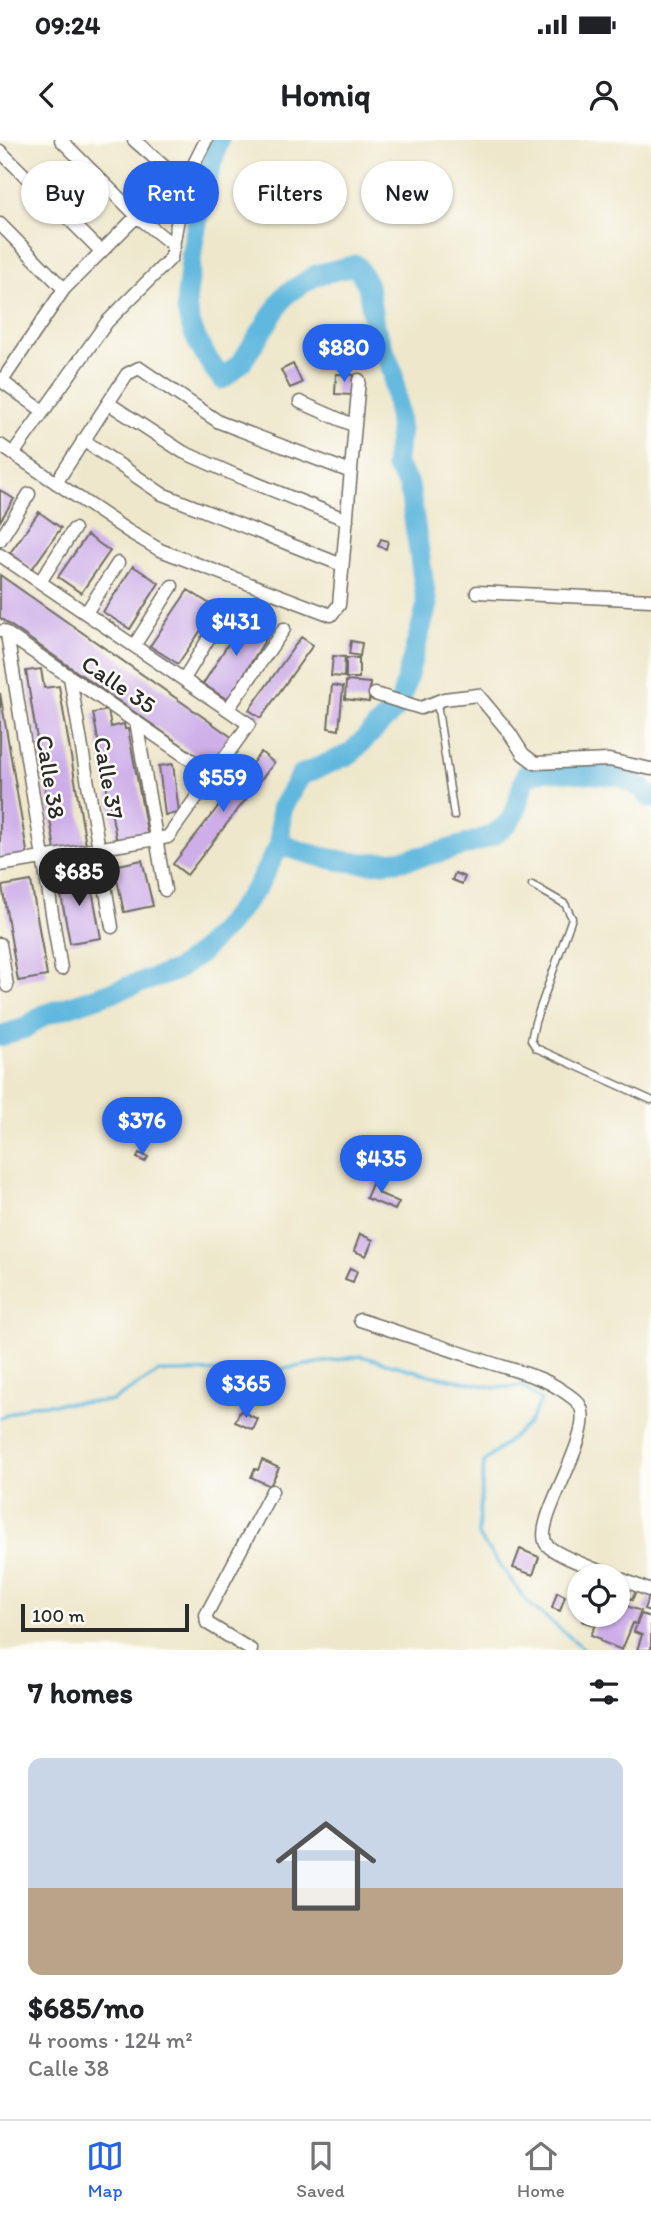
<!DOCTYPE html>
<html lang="en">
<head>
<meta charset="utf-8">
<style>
	:root { --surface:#fff; --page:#f2f2f2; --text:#202124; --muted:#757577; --line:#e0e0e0; --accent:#2563eb }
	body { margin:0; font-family:Itim,sans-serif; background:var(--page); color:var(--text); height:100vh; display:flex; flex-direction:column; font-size:26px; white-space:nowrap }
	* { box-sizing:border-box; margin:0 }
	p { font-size:23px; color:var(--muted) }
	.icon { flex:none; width:38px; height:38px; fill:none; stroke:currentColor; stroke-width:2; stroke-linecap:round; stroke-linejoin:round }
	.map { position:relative; height:1510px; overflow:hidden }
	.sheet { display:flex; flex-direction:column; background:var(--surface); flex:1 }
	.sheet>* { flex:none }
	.banner { position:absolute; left:21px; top:21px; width:609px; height:63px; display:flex; gap:14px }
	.buttons { position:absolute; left:567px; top:1424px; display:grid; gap:14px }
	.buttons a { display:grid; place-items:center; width:63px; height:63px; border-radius:50%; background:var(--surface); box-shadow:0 2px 5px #0004; font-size:35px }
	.scale { position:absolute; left:21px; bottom:18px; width:168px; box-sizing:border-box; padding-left:7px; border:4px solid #2b2b2b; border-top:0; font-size:19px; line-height:24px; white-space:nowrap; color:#2b2b2b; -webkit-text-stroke:5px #fdfcf7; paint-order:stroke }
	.price { position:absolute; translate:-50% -60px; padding:0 16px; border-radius:24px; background:var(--accent); color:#fff; font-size:23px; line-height:46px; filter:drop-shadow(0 2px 4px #0008) }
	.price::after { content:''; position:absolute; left:50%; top:42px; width:21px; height:16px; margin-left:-10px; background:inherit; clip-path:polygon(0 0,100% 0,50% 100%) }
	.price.current { background:#222; color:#fff }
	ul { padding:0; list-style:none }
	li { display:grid; align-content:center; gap:14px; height:371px; padding:0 28px }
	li+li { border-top:2px solid var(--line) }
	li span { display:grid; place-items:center; height:217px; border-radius:14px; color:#555 }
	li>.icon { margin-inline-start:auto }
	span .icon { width:126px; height:126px; fill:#fffc; stroke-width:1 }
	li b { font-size:30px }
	h2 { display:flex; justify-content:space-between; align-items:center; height:84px; padding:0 28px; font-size:30px }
	.pill { padding:0 24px; border-radius:32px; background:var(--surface); box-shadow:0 2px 5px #0004; font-size:24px; line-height:63px }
	.pill.current { background:var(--accent); color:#fff }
	.status { display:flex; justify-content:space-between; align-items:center; height:49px; padding:0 35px; background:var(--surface); direction:ltr }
	.status svg { height:19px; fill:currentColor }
	header { display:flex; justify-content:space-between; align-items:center; height:91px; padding:0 28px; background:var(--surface); font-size:32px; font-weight:700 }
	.tabs { display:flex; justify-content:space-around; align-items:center; height:98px; border-top:2px solid var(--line); background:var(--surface); font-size:19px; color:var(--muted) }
	.tabs a { display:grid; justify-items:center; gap:4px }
	.tabs .current { color:var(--accent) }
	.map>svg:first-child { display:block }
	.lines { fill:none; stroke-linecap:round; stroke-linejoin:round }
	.stream { stroke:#61b8de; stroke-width:3.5 }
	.river { stroke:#61b8de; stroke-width:21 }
	.building { fill:#cdaee9 }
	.lane-casing { stroke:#6f6d63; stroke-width:9 }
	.street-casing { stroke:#6f6d63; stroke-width:15 }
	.lane { stroke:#fff; stroke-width:6 }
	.street { stroke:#fff; stroke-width:12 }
	.labels { text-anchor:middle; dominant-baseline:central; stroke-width:5; stroke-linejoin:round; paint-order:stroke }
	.street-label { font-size:24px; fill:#2b2b2b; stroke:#fdfcf7 }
</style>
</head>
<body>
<div class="status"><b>09:24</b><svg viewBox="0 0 49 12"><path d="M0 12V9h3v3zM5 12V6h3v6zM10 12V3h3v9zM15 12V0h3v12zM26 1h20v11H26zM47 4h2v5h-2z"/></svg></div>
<header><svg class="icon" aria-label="back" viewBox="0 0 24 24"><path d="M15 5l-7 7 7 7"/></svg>Homiq<svg class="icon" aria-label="person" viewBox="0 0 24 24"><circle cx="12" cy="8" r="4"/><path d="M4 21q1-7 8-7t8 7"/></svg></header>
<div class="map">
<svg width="651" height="1510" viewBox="0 0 651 1510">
	<rect width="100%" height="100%" fill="#fdfcf7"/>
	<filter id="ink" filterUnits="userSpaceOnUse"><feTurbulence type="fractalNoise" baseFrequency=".0143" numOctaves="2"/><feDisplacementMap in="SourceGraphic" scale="14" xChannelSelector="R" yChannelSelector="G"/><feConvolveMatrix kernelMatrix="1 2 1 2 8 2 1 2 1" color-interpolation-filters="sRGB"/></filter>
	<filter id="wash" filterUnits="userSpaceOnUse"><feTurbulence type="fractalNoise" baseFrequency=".00686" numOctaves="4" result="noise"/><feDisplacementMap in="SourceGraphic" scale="28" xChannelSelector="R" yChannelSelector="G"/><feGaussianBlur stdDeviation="1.57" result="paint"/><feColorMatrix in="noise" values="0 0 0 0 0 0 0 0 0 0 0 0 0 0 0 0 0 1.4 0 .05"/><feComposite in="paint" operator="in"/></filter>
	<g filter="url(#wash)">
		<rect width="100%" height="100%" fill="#eee7cb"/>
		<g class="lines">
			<path class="stream" d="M0,1278L30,1265L112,1261L159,1232L271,1231L361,1216L430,1235L497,1248L522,1246L541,1261L528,1284L484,1322L478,1395L527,1462L582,1507V1510"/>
			<path class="river" d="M280,704C347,729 386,728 454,708C474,702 492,699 507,684C520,670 519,651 526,635L546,630L621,636L642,648L651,658
				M0,896L25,888L44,875L175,831L199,814L226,786L257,747L280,704L281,669L301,635L350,614L400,564L427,465L409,345L395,325L400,291L393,233L374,186L368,145L356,125L316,135L285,155L241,223L222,239C207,220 192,196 187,171C185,161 188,149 189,139C193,91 204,46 219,0"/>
		</g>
		<g id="blocks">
			<path class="building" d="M293,224L302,243L290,248L281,230Z
				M336,234L354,235L353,255L335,254Z
				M0,350L14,359L0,381Z
				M39,372L61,388L32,429L10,413Z
				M87,395L110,411L81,453L58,437Z
				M381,399L388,401L386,409L378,406Z
				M133,426L159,443L130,489L103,472Z
				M0,435L233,598L213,627L0,478Z
				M188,450L216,468L178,524L150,506Z
				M245,477L270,492L228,560L203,544Z
				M301,497L313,505L261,578L249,570Z
				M351,501L362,503L360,516L349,514Z
				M333,516L345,517L344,537L331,536Z
				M346,518H359V538H346Z
				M41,529L44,548L59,546L86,705L55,710L26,531Z
				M346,541L370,543L369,562L345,559Z
				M332,545L343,547L339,590L328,588Z
				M0,553L28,717L0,721Z
				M108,570L111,587L124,584L125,589H128L148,697L117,703L93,573Z
				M261,612L274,623L187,735L173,724Z
				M173,624L179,673L165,675L159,626Z
				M142,720L153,766L124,772L114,726Z
				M455,733L465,737L462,744L452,740Z
				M89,734L101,798L70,803L58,739Z
				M31,741L47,836L18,841L2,746Z
				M139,1013L148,1017L145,1022L137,1018Z
				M375,1037L384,1040L378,1053L399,1062L395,1070L366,1058Z
				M360,1094L373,1100L366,1116L354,1111Z
				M350,1128L357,1131L353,1142L345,1139Z
				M240,1271L258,1279L253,1290L235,1282Z
				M262,1320L279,1328L270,1346L251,1337L255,1329L258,1330Z
				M520,1409L539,1417L533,1435L513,1428Z
				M622,1446L636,1451L632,1460L621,1454L618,1461V1452Z
				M557,1452L565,1456L560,1471L552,1468Z
				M649,1456L651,1457V1472L644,1469Z
				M618,1463L641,1471L636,1484L633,1483L622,1510L600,1501L601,1499L591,1495L596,1485L582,1481L584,1475H613L619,1477Z
				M641,1474L651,1477V1510H637L642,1495L634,1492Z"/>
		</g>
	</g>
	<g filter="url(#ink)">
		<use href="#blocks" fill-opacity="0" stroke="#6f6d63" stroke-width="2"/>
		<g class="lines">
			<g class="lane-casing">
				<path id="lane" d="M437,563L454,676
					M532,745L565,764L572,778L535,882L531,900L536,908L651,960"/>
			</g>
			<g class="street-casing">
				<path id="street" d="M61,0L137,76L174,106
					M134,0L184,44
					M0,11L101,111
					M0,84L64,149
					M0,240L43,271
					M2,241L64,149L137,76
					M300,262L355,286
					M108,263L183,312L235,335L347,380
					M83,300L162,354L342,425
					M0,305L128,391L160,410L331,475L339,465L359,240
					M13,314L107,182L171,118L184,44L206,0
					M56,343L127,234L139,228L219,282L351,332
					M0,400L29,354
					M0,415L249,584L168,697L0,725
					M40,442L74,389
					M477,452L651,460
					M86,473L118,423
					M3,491L213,635
					M7,494L61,829
					M134,506L172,446
					M70,537L112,787
					M184,539L225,471
					M375,554L421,568L444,559L478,555L509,592L523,614L535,623L609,620L651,629
					M228,569L284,489
					M136,581L165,750
					M0,804L7,846
					M360,1180C401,1193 442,1207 482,1220C502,1227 524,1232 543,1240C551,1243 574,1257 579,1264C599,1292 529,1384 547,1405C556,1416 599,1430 614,1437
					M618,1438L651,1451
					M251,1510L207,1483L206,1475L272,1351"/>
			</g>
			<use href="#lane" class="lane"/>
			<use href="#street" class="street"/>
		</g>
	</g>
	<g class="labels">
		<g class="street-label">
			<text transform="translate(119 544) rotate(34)">Calle 35</text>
			<text transform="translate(51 637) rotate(81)">Calle 38</text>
			<text transform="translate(109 638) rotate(80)">Calle 37</text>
		</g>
	</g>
</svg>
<div class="buttons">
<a><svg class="icon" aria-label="locate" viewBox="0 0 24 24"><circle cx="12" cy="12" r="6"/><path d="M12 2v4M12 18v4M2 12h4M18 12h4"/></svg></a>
</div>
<div class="scale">100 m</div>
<b class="price" style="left:344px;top:244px">$880</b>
<b class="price" style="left:236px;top:518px">$431</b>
<b class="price" style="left:223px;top:674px">$559</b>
<b class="price current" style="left:79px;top:768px">$685</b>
<b class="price" style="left:142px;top:1017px">$376</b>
<b class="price" style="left:381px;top:1055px">$435</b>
<b class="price" style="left:246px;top:1280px">$365</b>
<div class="banner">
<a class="pill">Buy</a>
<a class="pill current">Rent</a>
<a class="pill">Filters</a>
<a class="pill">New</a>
</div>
</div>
<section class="sheet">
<h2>7 homes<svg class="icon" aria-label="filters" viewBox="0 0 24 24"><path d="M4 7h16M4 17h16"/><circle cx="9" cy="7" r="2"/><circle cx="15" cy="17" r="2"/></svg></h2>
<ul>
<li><span style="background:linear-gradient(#c9d6e8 60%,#b9a48a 0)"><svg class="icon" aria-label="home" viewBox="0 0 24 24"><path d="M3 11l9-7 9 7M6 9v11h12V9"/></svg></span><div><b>$685/mo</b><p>4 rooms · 124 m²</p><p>Calle 38</p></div></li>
</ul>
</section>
<nav class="tabs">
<a class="current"><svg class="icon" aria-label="map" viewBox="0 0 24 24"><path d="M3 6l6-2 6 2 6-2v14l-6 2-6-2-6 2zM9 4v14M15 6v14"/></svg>Map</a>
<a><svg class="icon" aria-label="saved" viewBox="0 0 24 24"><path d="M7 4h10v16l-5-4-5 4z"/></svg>Saved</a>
<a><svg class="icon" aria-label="home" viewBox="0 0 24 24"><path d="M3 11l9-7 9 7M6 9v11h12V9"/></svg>Home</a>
</nav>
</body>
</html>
